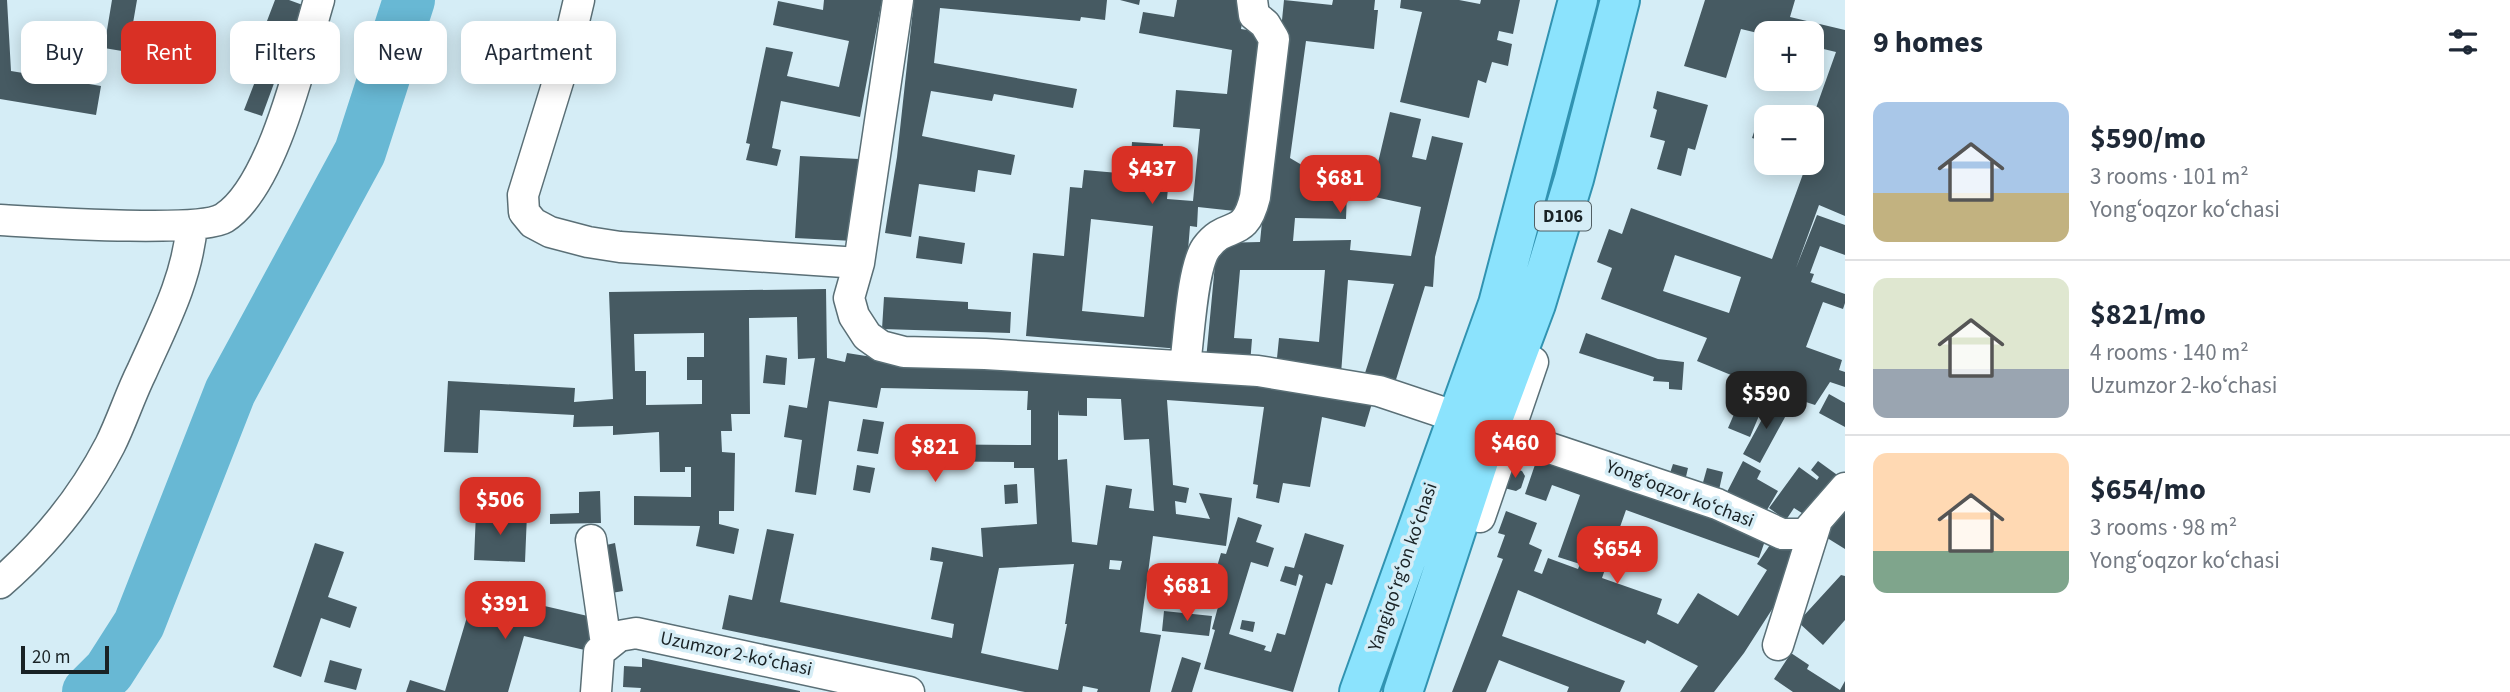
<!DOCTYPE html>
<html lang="en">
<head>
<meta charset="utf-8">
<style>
	:root { --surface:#fff; --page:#f6f6f7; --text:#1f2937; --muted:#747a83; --line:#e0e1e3; --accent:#d93025 }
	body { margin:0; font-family:"Source Sans 3",sans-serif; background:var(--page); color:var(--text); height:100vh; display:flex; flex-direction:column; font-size:26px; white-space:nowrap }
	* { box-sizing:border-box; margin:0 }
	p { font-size:23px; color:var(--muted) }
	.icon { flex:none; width:38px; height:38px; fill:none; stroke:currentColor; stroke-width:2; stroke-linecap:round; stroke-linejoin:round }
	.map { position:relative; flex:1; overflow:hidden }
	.side { display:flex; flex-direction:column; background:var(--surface); width:665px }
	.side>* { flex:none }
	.top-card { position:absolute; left:21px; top:21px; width:665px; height:63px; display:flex; gap:14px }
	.tools { position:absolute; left:1754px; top:21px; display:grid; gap:14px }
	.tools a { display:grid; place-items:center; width:70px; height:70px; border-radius:14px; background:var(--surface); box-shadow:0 4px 18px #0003; font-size:35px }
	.scale { position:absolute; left:21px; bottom:18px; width:88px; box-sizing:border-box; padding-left:7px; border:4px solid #192225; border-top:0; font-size:19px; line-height:24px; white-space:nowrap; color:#192225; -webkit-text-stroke:5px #d5edf6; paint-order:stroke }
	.price { position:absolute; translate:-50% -60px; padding:0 16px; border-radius:14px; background:var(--accent); color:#fff; font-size:23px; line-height:46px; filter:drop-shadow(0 2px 4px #0008) }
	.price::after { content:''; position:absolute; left:50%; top:42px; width:21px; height:16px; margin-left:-10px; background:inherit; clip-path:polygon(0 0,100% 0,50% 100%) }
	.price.on { background:#222; color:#fff }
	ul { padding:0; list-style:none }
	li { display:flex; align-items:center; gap:21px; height:175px; padding:0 28px }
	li+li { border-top:2px solid var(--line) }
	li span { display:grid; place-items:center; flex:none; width:196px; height:140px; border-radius:14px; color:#555 }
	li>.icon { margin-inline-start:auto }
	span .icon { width:84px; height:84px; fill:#fffc; stroke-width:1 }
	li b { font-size:30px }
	h2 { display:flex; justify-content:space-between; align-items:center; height:84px; padding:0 28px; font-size:30px }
	.tag { padding:0 24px; border-radius:14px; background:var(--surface); box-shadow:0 4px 18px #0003; font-size:24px; line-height:63px }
	.tag.on { background:var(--accent); color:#fff }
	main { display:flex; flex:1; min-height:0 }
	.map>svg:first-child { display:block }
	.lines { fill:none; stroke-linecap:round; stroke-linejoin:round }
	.river { stroke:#68b8d4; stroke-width:52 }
	.building { fill:#465a62; fill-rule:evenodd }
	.minor-casing { stroke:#5a6f76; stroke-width:33 }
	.major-casing { stroke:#3193b1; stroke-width:42 }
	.minor { stroke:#fff; stroke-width:30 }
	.major { stroke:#8be3fd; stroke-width:38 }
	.labels { text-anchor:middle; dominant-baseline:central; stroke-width:7; stroke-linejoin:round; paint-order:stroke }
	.shield { fill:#d5edf6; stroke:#515f64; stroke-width:2 }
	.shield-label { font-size:18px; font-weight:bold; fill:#192225 }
	.street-label { font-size:19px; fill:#192225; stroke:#d5edf6 }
</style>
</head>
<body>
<main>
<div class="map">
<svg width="1845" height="692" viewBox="0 0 1845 692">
	<rect width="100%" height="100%" fill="#d5edf6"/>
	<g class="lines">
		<path class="river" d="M88,692L109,671L139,624L230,392L360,152L409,0"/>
	</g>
	<path class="building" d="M0,0H7L11,71L101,86L96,115L0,99Z
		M112,0H137L128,52L104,48Z
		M275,0H289L311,8L297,47L262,34Z
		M824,0H882L860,117L781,101L772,148L781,150L777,166L746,160L750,144L746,143L766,47L793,52L787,76L839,87L849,41L773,25L778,1L823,10Z
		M914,0H1107L1105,20L1081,17L1080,21L940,8L934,63L1077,89L1073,108L994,94L992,101L931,91L922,136L1015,155L1011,175L978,170L975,192L919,184L911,237L885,233L897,157Z
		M1120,0H1140L1139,5Z
		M1177,0H1246L1241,29L1265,33L1244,212L1198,207L1197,227L1190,226L1180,349L1026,336L1033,253L1064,256L1070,187L1082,188L1084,170L1130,174L1128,192H1131V186L1168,188L1167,199L1193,201L1200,129L1173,127L1176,90L1227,94L1232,50L1139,33L1143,12L1174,17ZM1091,219L1153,226L1144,317L1082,311Z
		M1284,0L1332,5L1333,0H1375L1374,10H1378L1374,49L1306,41L1290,158L1327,180L1354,165L1376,171L1390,112L1421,119L1412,157L1426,160L1432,136L1463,143L1435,257L1433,287L1425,286L1394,386L1364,376L1394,284L1348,280L1341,374L1276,368L1279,338L1319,342L1325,270H1240L1234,338L1252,339L1250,364L1206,360L1217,243L1260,242ZM1347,191L1421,207L1411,256L1350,250L1351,240L1293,241L1295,218L1346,219Z
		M1401,0H1459L1480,4L1481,0H1520L1513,34L1499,31L1497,40L1512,44L1508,66L1492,62L1486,83L1478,80L1469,118L1400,102L1422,12L1400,8Z
		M1705,0H1795L1790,17L1845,30V216L1819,205L1796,268L1817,215L1845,225V255L1820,246L1810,273L1814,274L1811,282L1845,294V303L1843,309L1823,302L1806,347L1842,360L1839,370L1845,372V387L1830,382L1815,405L1770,390L1750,437L1728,428L1748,382L1697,361L1707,338L1601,299L1612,268L1597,262L1609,229L1622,234L1631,208L1772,259L1807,163H1811V122L1836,52L1811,46V33L1766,35L1741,29L1726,78L1684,66ZM1675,255L1741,277L1729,313L1663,291Z
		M263,61L280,67L262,116L244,110Z
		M1657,91L1708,105L1695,150L1688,148L1681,176L1657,169L1665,141L1650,137L1657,110L1653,108Z
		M1761,111L1777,117H1766V142L1752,138Z
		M1132,142L1163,144L1161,176L1130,174Z
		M800,156L859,159L854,241L795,238Z
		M919,236L965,243L962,264L916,258Z
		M826,289L827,358L845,362L847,353L885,359L1144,370L1373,400L1365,427L1322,417L1310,487L1283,483L1279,503L1256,498L1258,485L1253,484L1264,407L1167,400L1173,485L1189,488L1186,503L1175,501L1176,514L1210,519L1199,493L1232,498L1226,546L1153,536L1140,632L1161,635L1150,692H1097L1098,689L1083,686L1082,692H1025L722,629L729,595L752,600L767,529L794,534L780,602L952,638L954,624L931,619L943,562L930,560L932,547L983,557L981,528L1037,524L1034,468H1014V462L897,461V444L1031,445V410H1027L1028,391L881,388L877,408L829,401L816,495L795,492L802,440L784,437L789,405L807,408L815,358L798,359L797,317L749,318L750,414H731L732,431H721L722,452L735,453L734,511H719V524L739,529L734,554L696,546L700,526L634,525V496L691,497V467H685V472H660L659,432L613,435V426L573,427L574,415L480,410L478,453L444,452L448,381L575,388L574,402L613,399L609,292ZM704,333V357H687V380H702V404L646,405V371H635L634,334ZM1087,398L1121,399L1124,440L1149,439L1154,511L1129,508L1132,489L1106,485L1097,545L1072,542L1067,459L1058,460V410L1059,415L1087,416ZM1110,560L1122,561L1120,570L1109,569ZM1074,564L1065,624H1067L1058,670L981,653L999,568Z
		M884,297L968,302V309L1011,312L1010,333L882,329Z
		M1586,333L1658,359L1684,362L1682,390L1669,389V382L1653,381L1654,377L1579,353Z
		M766,355L787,358L785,385L763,383Z
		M1829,394L1845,403V427L1819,413Z
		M1773,399L1790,408L1760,463L1743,454Z
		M863,419L884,422L878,454L857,451Z
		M1540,450L1767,535L1759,558L1626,510L1602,578L1662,599L1657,614L1678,624L1698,593L1738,616L1767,570L1757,564L1774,539L1805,558L1744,653L1714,692H1680L1698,666L1647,640L1645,644L1518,590L1502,636L1625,681L1620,692H1567L1569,687L1499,660L1486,692H1452L1503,559L1497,557L1505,535L1498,533L1506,511L1537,523L1529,544L1542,550L1534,571L1542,574L1548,558L1578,569L1580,564L1558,557L1580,495L1552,485L1546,501L1525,494Z
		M1743,461L1761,471L1757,479L1778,491L1764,515L1726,494Z
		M1818,461L1840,477L1805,515L1794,508L1786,520L1769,508L1799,467L1817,480L1819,477L1811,470Z
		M1673,464L1688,468L1685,481L1669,476Z
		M857,465L875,468L870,493L853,490Z
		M1510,467L1522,471L1525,476L1521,488L1516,491L1504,488Z
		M1707,468L1723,472L1719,490L1702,486Z
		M1017,484L1018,503L1005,504L1004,485Z
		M600,491L601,523L550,524V514L579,513V492Z
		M1845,506V549L1824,536Z
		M476,512L527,514L525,562L474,560Z
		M1238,517L1262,525L1256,542L1274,548L1268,567L1251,562L1229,634L1266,646L1264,650L1271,652L1277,633L1285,635L1303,576L1299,574L1296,586L1280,581L1285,566L1294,568L1305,533L1344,545L1332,585L1326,583L1293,692L1204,669L1215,630L1212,629L1218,607L1206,604L1221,553L1226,554Z
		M315,543L344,552L328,597L357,607L350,628L321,618L301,677L273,667Z
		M615,543L623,591L606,594L598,547Z
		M1841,575L1845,576V620L1823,645L1798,622Z
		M475,590L592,617L589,651L524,636L508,692H406L410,680L445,691Z
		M1164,611L1212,616L1209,636L1162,631Z
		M1242,620L1255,622L1253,632L1240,629Z
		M1791,653L1809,665L1807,669L1840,690L1845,681V692H1793L1774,679Z
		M1182,657L1201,663L1192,692H1171Z
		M642,658L800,691V692H640L641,688L623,687L624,666L642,667Z
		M330,660L362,669L356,690L324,682Z"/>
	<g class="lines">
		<g class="minor-casing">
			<path id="minor" d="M579,0L565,59L523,195L524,212L533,223L550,232L588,242L620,247L859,263
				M898,0L859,263L849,298L854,316L867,336L881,346L904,352L985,354L1258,371L1379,391L1717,504L1782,534H1805L1845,488
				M0,220C37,222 200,233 224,218C274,186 302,56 319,0
				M1185,365C1189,338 1192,268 1206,248C1227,219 1244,242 1255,197L1274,39L1265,24L1254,15L1252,0
				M1480,517L1533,362
				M591,540L606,644
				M0,583C46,543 82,499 110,445C122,421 130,395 142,371C164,322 187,279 192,225
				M1778,645L1816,524
				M596,692L599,652L619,636L636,633L909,692"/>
		</g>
		<g class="major-casing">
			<path id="major" d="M1359,692L1498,304L1578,0
				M1403,692L1490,427L1536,304L1574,179L1620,0"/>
		</g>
		<use href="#minor" class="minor"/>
		<use href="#major" class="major"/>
	</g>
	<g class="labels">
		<rect class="shield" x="1535" y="201.5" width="56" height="29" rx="5"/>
		<g class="shield-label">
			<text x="1563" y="216">D106</text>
		</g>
		<g class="street-label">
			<text transform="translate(1680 494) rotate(21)">Yongʻoqzor koʻchasi</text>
			<text transform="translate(1403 567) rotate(-71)">Yangiqoʻrgʻon koʻchasi</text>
			<text transform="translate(736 654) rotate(12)">Uzumzor 2-koʻchasi</text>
		</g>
	</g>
</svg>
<div class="tools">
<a>+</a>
<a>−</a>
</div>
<div class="scale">20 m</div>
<b class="price" style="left:1152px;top:206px">$437</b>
<b class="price" style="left:1340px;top:215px">$681</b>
<b class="price on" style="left:1766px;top:431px">$590</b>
<b class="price" style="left:1515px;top:480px">$460</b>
<b class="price" style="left:935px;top:484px">$821</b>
<b class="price" style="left:500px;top:537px">$506</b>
<b class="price" style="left:1617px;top:586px">$654</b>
<b class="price" style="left:1187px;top:623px">$681</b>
<b class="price" style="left:505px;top:641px">$391</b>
<div class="top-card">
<a class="tag">Buy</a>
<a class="tag on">Rent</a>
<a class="tag">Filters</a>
<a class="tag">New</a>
<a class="tag">Apartment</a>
</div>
</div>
<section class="side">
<h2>9 homes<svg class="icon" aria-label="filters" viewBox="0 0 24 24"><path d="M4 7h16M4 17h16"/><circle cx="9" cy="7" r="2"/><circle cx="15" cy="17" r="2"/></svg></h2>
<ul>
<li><span style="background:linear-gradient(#a9c7e8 65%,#c2b280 0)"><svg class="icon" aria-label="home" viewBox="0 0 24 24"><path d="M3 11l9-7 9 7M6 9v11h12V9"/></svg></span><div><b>$590/mo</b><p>3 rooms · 101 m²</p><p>Yongʻoqzor koʻchasi</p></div></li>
<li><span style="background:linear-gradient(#dfe7d0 65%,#9aa5b1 0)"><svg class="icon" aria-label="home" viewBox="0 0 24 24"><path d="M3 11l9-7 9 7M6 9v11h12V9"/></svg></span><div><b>$821/mo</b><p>4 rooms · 140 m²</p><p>Uzumzor 2-koʻchasi</p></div></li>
<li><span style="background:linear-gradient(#ffd9b3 70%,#7fa58c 0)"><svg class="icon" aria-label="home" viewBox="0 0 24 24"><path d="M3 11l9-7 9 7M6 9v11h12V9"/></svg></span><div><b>$654/mo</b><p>3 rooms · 98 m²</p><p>Yongʻoqzor koʻchasi</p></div></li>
</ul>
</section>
</main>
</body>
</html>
